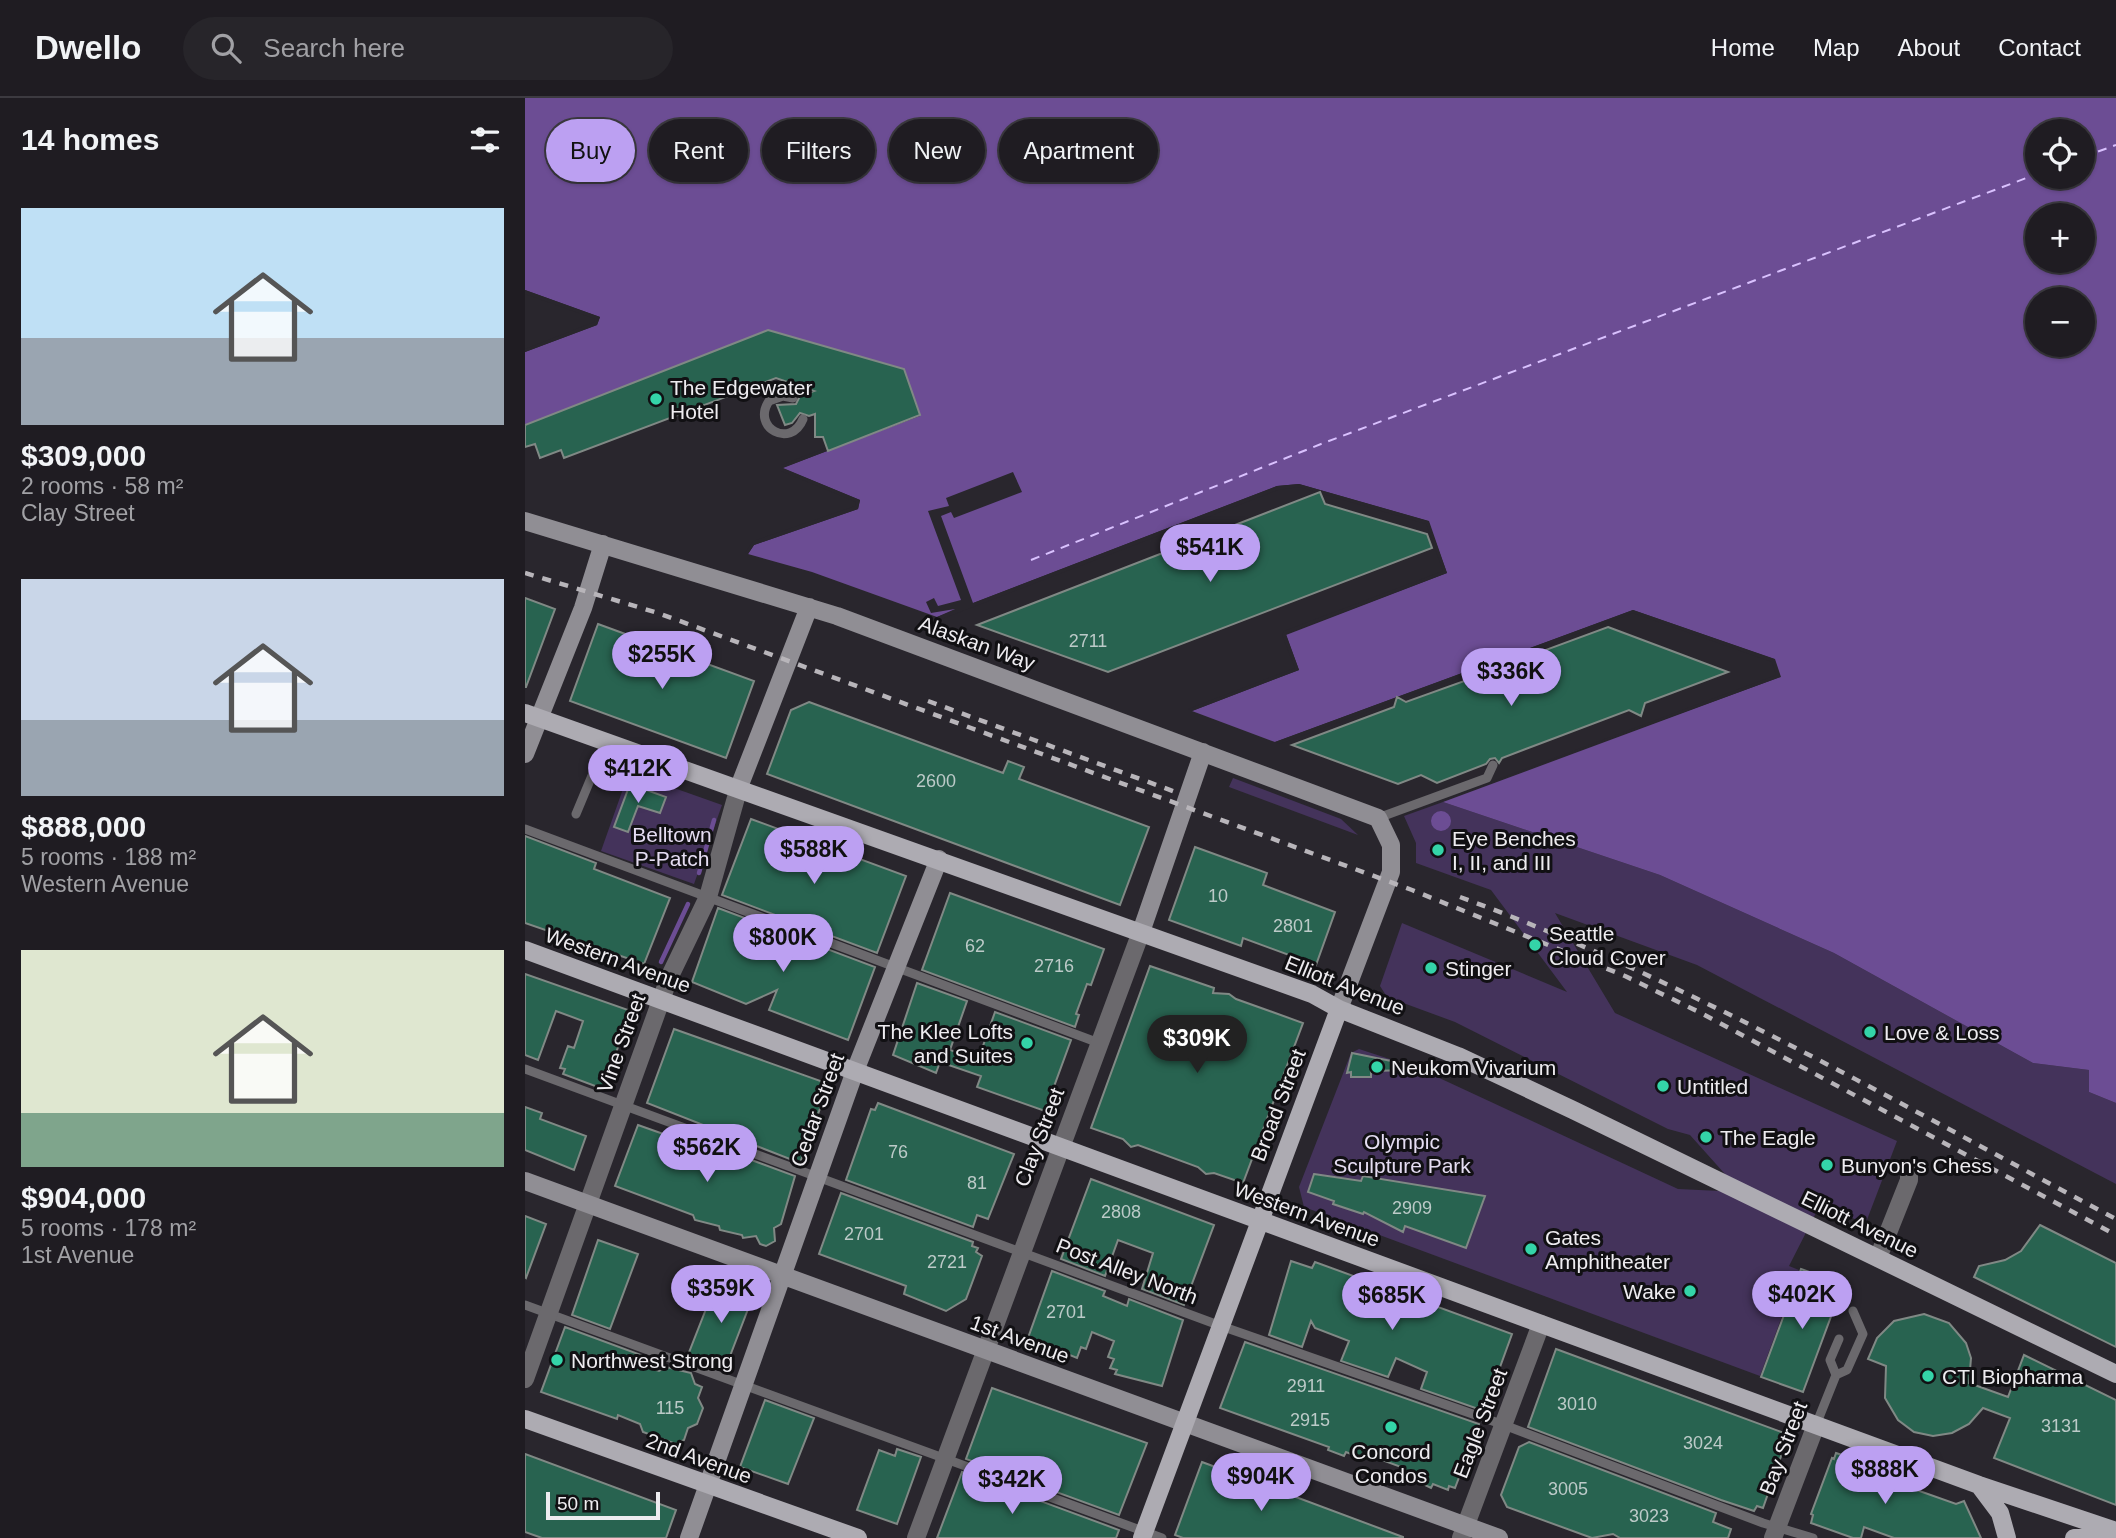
<!DOCTYPE html>
<html lang="en">
<head>
<meta charset="utf-8">
<style>
	:root { --surface:#1f1c22; --page:#27252a; --text:#f1f3f6; --muted:#a1a1a5; --line:#3c3a40; --accent:#bca0f2 }
	body { margin:0; font-family:Arial,sans-serif; background:var(--page); color:var(--text); height:100vh; display:flex; flex-direction:column; font-size:26px; white-space:nowrap }
	* { box-sizing:border-box; margin:0 }
	p { font-size:23px; color:var(--muted) }
	.icon { flex:none; width:38px; height:38px; fill:none; stroke:currentColor; stroke-width:2; stroke-linecap:round; stroke-linejoin:round }
	.map { position:relative; flex:1; overflow:hidden }
	.details { display:flex; flex-direction:column; background:var(--surface); width:525px }
	.details>* { flex:none }
	.banner { position:absolute; left:21px; top:21px; width:665px; height:63px; display:flex; gap:14px }
	.buttons { position:absolute; left:1500px; top:21px; display:grid; gap:14px }
	.buttons a { display:grid; place-items:center; width:70px; height:70px; border-radius:50%; background:var(--surface); box-shadow:0 2px 5px #0004,0 0 0 2px var(--line); font-size:35px }
	.scale { position:absolute; left:21px; bottom:18px; width:114px; box-sizing:border-box; padding-left:7px; border:4px solid #eeecf0; border-top:0; font-size:19px; line-height:24px; white-space:nowrap; color:#eeecf0; -webkit-text-stroke:5px #111013; paint-order:stroke }
	.price { position:absolute; translate:-50% -60px; padding:0 16px; border-radius:24px; background:var(--accent); color:#111; font-size:23px; line-height:46px; filter:drop-shadow(0 2px 4px #0008) }
	.price::after { content:''; position:absolute; left:50%; top:42px; width:21px; height:16px; margin-left:-10px; background:inherit; clip-path:polygon(0 0,100% 0,50% 100%) }
	.price.current { background:#222; color:#fff }
	ul { padding:0; list-style:none }
	li { display:grid; align-content:center; gap:14px; height:371px; padding:0 21px }
	li span { display:grid; place-items:center; height:217px; border-radius:0px; color:#555 }
	li>.icon { margin-inline-start:auto }
	span .icon { width:126px; height:126px; fill:#fffc; stroke-width:1 }
	li b { font-size:30px }
	h2 { display:flex; justify-content:space-between; align-items:center; height:84px; padding:0 21px; font-size:30px }
	.chip { padding:0 24px; border-radius:32px; background:var(--surface); box-shadow:0 2px 5px #0004,0 0 0 2px var(--line); font-size:24px; line-height:63px }
	.chip.current { background:var(--accent); color:#111 }
	header { display:flex; align-items:center; gap:42px; box-sizing:border-box; height:98px; padding:0 35px; background:var(--surface); border-bottom:2px solid var(--line) }
	header strong { font-size:33px }
	nav { display:flex; gap:38px; margin-inline-start:auto; font-size:24px }
	.search { width:490px; height:63px; background:var(--page); display:flex; align-items:center; gap:18px; box-sizing:border-box; padding:0 24px; border-radius:38px; color:var(--muted); font-size:26px }
	main { display:flex; flex:1; min-height:0 }
	.map>svg:first-child { display:block }
	.green { fill:#44335b }
	.water { fill:#6c4d94; fill-rule:evenodd }
	.pier { fill:#29262d }
	.lines { fill:none; stroke-linecap:round; stroke-linejoin:round }
	.stream { stroke:#6c4d94; stroke-width:4.5 }
	.ferry { stroke:#d9c1fe; stroke-width:2; stroke-dasharray:9 7; stroke-linecap:butt }
	.building { fill:#286350; stroke:#808985; stroke-width:2 }
	.lane { stroke:#6b696d; stroke-width:9 }
	.street { stroke:#6b696d; stroke-width:18 }
	.secondary { stroke:#908e94; stroke-width:18 }
	.primary { stroke:#adabb2; stroke-width:18 }
	.rail { stroke:#b8b5ba; stroke-width:4.5; stroke-dasharray:9 9; stroke-linecap:butt }
	.poi-dot { fill:#34d4a8; stroke:#111013; stroke-width:2.5 }
	.labels { text-anchor:middle; dominant-baseline:central; stroke-width:6; stroke-linejoin:round; paint-order:stroke }
	.number-label { font-size:18px; fill:#bccac8 }
	.poi-label { font-size:21px; fill:#eeecf0; stroke:#111013; text-anchor:start }
	.street-label { font-size:21px; fill:#eeecf0; stroke:#111013 }
	.park-label { font-size:21px; fill:#e5ddf2; stroke:#111013 }
</style>
</head>
<body>
<header>
<strong>Dwello</strong>
<div class="search"><svg class="icon" aria-label="search" viewBox="0 0 24 24"><circle cx="10" cy="10" r="6"/><path d="M15 15l6 6"/></svg>Search here</div>
<nav><a>Home</a><a>Map</a><a>About</a><a>Contact</a></nav>
</header>
<main>
<section class="details">
<h2>14 homes<svg class="icon" aria-label="filters" viewBox="0 0 24 24"><path d="M4 7h16M4 17h16"/><circle cx="9" cy="7" r="2"/><circle cx="15" cy="17" r="2"/></svg></h2>
<ul>
<li><span style="background:linear-gradient(#bfe0f5 60%,#9aa5b1 0)"><svg class="icon" aria-label="home" viewBox="0 0 24 24"><path d="M3 11l9-7 9 7M6 9v11h12V9"/></svg></span><div><b>$309,000</b><p>2 rooms · 58 m²</p><p>Clay Street</p></div></li>
<li><span style="background:linear-gradient(#c9d6e8 65%,#9aa5b1 0)"><svg class="icon" aria-label="home" viewBox="0 0 24 24"><path d="M3 11l9-7 9 7M6 9v11h12V9"/></svg></span><div><b>$888,000</b><p>5 rooms · 188 m²</p><p>Western Avenue</p></div></li>
<li><span style="background:linear-gradient(#dfe7d0 75%,#7fa58c 0)"><svg class="icon" aria-label="home" viewBox="0 0 24 24"><path d="M3 11l9-7 9 7M6 9v11h12V9"/></svg></span><div><b>$904,000</b><p>5 rooms · 178 m²</p><p>1st Avenue</p></div></li>
</ul>
</section>
<div class="map">
<svg width="1591" height="1440" viewBox="0 0 1591 1440">
	<rect width="100%" height="100%" fill="#29262d"/>
	<path class="green" d="M104,674L197,707L169,786L76,753Z
		M708,680L816,721L833,737L704,689Z
		M918,704L1135,777L1309,855L1508,965L1564,972V994L1591,1005V1086L1172,867L1030,815L1090,915L1372,1043L1340,1127L1297,1103L1264,1168L1274,1172L1235,1278L779,1109L774,1089L826,955L834,951L895,971L1153,1091L1216,1094L1165,1037L1143,1031L930,924L862,899L855,888L877,825L1042,894L966,792L891,765V745L879,718Z"/>
	<path class="water" d="M0,0H1591V1005L1564,994V972L1508,965L1309,855L1135,777L918,704L1255,579L1249,561L1108,512L750,644L667,613L774,572L761,537L922,475L903,423L774,386L752,388L412,519L287,474L223,456L229,447L333,411L335,402L257,370L395,318L243,232L0,327V254L72,227L75,219L0,192ZM1512,33H1558V79H1512ZM1512,117H1558V163H1512ZM1512,201H1558V247H1512Z
		M906 723a10 10 0 1 1 20 0a10 10 0 1 1-20 0Z"/>
	<path class="pier" d="M0,192L75,219L72,227L0,254V251L69,224L70,221L0,196Z
		M243,232L379,271L395,317L258,370L335,402L333,411L229,447L223,456L220,455L228,443L330,408L331,404L256,373V367L391,315L244,236L0,330V327Z
		M488,374L497,394L429,420L426,414L416,418L448,505L752,388L774,386L904,423L922,475L761,536L774,572L667,613L663,611L770,570L757,537L759,533L918,473L901,426L774,389L753,392L417,521L412,519L430,511L406,515L401,504L409,500L413,508L436,502L403,413L424,408L421,400Z
		M1108,512L1250,561L1256,579L914,703L1251,577L1247,564L1108,515L755,646L750,644Z"/>
	<g class="lines">
		<path class="stream" d="M174,775L189,722
			M136,864L163,806"/>
		<path class="ferry" d="M1558,59L1591,47
			M506,462L796,346L1512,76"/>
	</g>
	<path class="building" d="M243,232L379,271L395,317L303,353L298,339H290V316L284,318L275,315L267,325L260,327L252,307L271,306L275,298L289,293L251,280L39,360L36,352L15,360L10,346L0,349V327Z
		M795,394L800,406L902,436L907,450L583,574L452,527Z
		M0,500L30,511L1,589H0Z
		M73,526L229,583L201,660L45,603Z
		M1083,529L1203,574L1120,605L1116,618L1104,612L977,660L974,665L970,660L965,661L961,666L912,685L896,677L873,686L767,647L869,609L872,599L881,604L959,576L963,566L972,570Z
		M284,604L478,675L483,663L499,669L494,681L624,729L595,807L242,676L266,612Z
		M105,686L141,699L135,715L113,708L103,734L89,729Z
		M226,721L381,778L352,855L197,797Z
		M0,738L71,765L69,771L145,800L119,866L0,825Z
		M670,749L742,775L738,787L810,814L791,867L718,840L716,848L644,822Z
		M425,795L579,851L566,887L562,886L551,916L554,917L550,929L397,872Z
		M193,810L350,869L323,942L244,912L252,892L221,906L167,884Z
		M625,868L689,890L688,895L704,896L711,901L778,925L718,1085L689,1075L681,1076L673,1069L613,1047L606,1049L598,1041L566,1030Z
		M0,876L106,913L78,991L38,976L40,971L35,970L43,948L49,950L58,923L31,913L13,962L0,957Z
		M392,885L442,903L425,952L453,962L470,914L546,942L520,1013L452,989L456,978L415,964L411,975L368,957Z
		M149,931L304,986L275,1065L122,1005Z
		M827,955L886,967L885,972L846,973V979H826V974L822,975Z
		M353,1005L489,1056L463,1121L452,1117L448,1129L321,1082L346,1011L350,1012Z
		M0,1009L17,1015L15,1021L61,1038L49,1072L0,1052Z
		M113,1027L189,1054L191,1049L270,1078L256,1126L249,1130L250,1143L241,1148L235,1146L231,1138L218,1140L217,1137L195,1132L194,1128L170,1122L168,1117L90,1088Z
		M789,1076L836,1083L838,1078L960,1098L941,1150L880,1128L878,1134L839,1114L838,1116L808,1106L809,1103L783,1094Z
		M566,1081L689,1127L659,1207L617,1191L628,1155L593,1142L580,1178L536,1161Z
		M316,1095L448,1144L447,1148L453,1150L451,1154L457,1158L441,1201L421,1213L379,1196L381,1188L294,1156Z
		M0,1118L21,1126L1,1180L0,1179Z
		M1515,1127L1591,1165V1249L1449,1179L1454,1168L1480,1162L1496,1153Z
		M73,1142L113,1156L85,1231L47,1217Z
		M766,1163L787,1170L790,1164L987,1236L959,1313L896,1291L902,1274L871,1260L863,1279L816,1263L824,1243L790,1230L786,1223L777,1249L744,1237Z
		M1276,1171L1318,1186L1278,1294L1236,1279Z
		M527,1173L580,1193L578,1198L602,1208L604,1201L658,1222L637,1288L590,1276L592,1272L585,1270L589,1261L583,1259L589,1243L567,1234L561,1251L556,1249L552,1260L503,1240Z
		M192,1183L228,1198L200,1271L163,1257Z
		M1399,1216L1424,1225L1441,1245L1446,1260L1444,1285L1483,1299L1499,1257L1591,1302V1407L1469,1360L1485,1320L1458,1310L1444,1326L1427,1335L1408,1338L1389,1334L1373,1322L1360,1300L1361,1268L1343,1261L1352,1240L1369,1223Z
		M40,1229L116,1257L112,1266L134,1273L141,1269L166,1275L170,1286L177,1289L173,1300L178,1310L172,1326L163,1330L159,1342L151,1346L118,1334L115,1326L93,1317L92,1321L16,1294Z
		M720,1244L954,1326L930,1390L924,1388L923,1392L908,1386L906,1390L877,1376L879,1370L838,1355L836,1360L821,1354L819,1358L803,1352L804,1349L695,1310Z
		M1031,1251L1259,1335L1258,1340L1262,1341L1238,1410L1232,1408L1229,1413L1196,1402L1003,1329Z
		M467,1290L622,1345L594,1417L441,1361Z
		M240,1302L289,1320L263,1386L215,1369Z
		M1004,1344L1191,1415L1188,1424L1206,1431L1203,1440H1095L1088,1436L1067,1440L982,1409L976,1397L994,1349Z
		M372,1351L396,1359L372,1426L332,1412L354,1352L370,1358Z
		M1311,1355L1354,1369L1357,1372L1355,1379L1431,1406L1439,1403L1456,1440H1369L1339,1429L1336,1440H1328L1286,1425L1288,1417L1286,1416L1307,1360L1309,1361Z
		M0,1356L151,1412L141,1440H17L0,1434Z
		M677,1364L878,1439V1440H658L650,1437Z
		M437,1374L594,1432L591,1440H412Z"/>
	<g class="lines">
		<path class="lane" d="M268,300L258,298L244,303C226,330 266,351 278,321
			M51,716L81,644
			M853,720L962,680L968,667
			M0,731L574,945
			M0,971L696,1228L979,1327L1238,1425L1288,1440
			M0,1207L637,1440
			M1311,1277L1322,1272L1338,1236L1328,1213
			M1311,1277L1305,1262L1314,1241
			M1291,1327L1311,1277"/>
		<path class="street" d="M1353,1160L1384,1082V1075
			M0,1281L144,880L183,799L214,689
			M391,1440L616,834
			M936,1440L1016,1226
			M1248,1440L1291,1327"/>
		<path class="secondary" d="M0,423L312,518L853,720L866,747V774L814,911
			M0,656L58,510L78,446
			M214,689L284,509
			M616,834L678,654
			M0,1083L974,1440
			M164,1440L330,973L414,761"/>
		<path class="primary" d="M0,615L787,896L814,911L933,958L1048,1012L1591,1276
			M0,852L1454,1387L1591,1433
			M0,1321L333,1440
			M1454,1387L1475,1415L1482,1440
			M617,1440L814,911
			M1549,1440L1587,1433"/>
		<path class="rail" d="M0,475L133,515L887,792L1100,878L1176,915L1591,1137
			M403,603L656,696
			M935,799C1164,883 1376,1007 1591,1121"/>
	</g>
	<g class="poi-dot">
		<circle cx="131" cy="301" r="7"/>
		<circle cx="913" cy="752" r="7"/>
		<circle cx="1010" cy="847" r="7"/>
		<circle cx="906" cy="870" r="7"/>
		<circle cx="1345" cy="934" r="7"/>
		<circle cx="502" cy="945" r="7"/>
		<circle cx="852" cy="969" r="7"/>
		<circle cx="1138" cy="988" r="7"/>
		<circle cx="1181" cy="1039" r="7"/>
		<circle cx="1302" cy="1067" r="7"/>
		<circle cx="1006" cy="1151" r="7"/>
		<circle cx="1165" cy="1193" r="7"/>
		<circle cx="32" cy="1262" r="7"/>
		<circle cx="1403" cy="1278" r="7"/>
		<circle cx="866" cy="1329" r="7"/>
	</g>
	<g class="labels">
		<g class="number-label">
			<text x="563" y="543">2711</text>
			<text x="411" y="683">2600</text>
			<text x="693" y="798">10</text>
			<text x="768" y="828">2801</text>
			<text x="450" y="848">62</text>
			<text x="529" y="868">2716</text>
			<text x="373" y="1054">76</text>
			<text x="452" y="1085">81</text>
			<text x="887" y="1110">2909</text>
			<text x="596" y="1114">2808</text>
			<text x="339" y="1136">2701</text>
			<text x="422" y="1164">2721</text>
			<text x="541" y="1214">2701</text>
			<text x="781" y="1288">2911</text>
			<text x="1052" y="1306">3010</text>
			<text x="145" y="1310">115</text>
			<text x="785" y="1322">2915</text>
			<text x="1536" y="1328">3131</text>
			<text x="1178" y="1345">3024</text>
			<text x="1043" y="1391">3005</text>
			<text x="1124" y="1418">3023</text>
		</g>
		<g class="poi-label">
			<text x="145" y="289">The Edgewater<tspan x="145" dy="24">Hotel</tspan></text>
			<text x="927" y="740">Eye Benches<tspan x="927" dy="24">I, II, and III</tspan></text>
			<text x="1024" y="835">Seattle<tspan x="1024" dy="24">Cloud Cover</tspan></text>
			<text x="920" y="870">Stinger</text>
			<text x="488" y="933" text-anchor="end">The Klee Lofts<tspan x="488" dy="24">and Suites</tspan></text>
			<text x="1359" y="934">Love &amp; Loss</text>
			<text x="866" y="969">Neukom Vivarium</text>
			<text x="1152" y="988">Untitled</text>
			<text x="1195" y="1039">The Eagle</text>
			<text x="1316" y="1067">Bunyon's Chess</text>
			<text x="1020" y="1139">Gates<tspan x="1020" dy="24">Amphitheater</tspan></text>
			<text x="1151" y="1193" text-anchor="end">Wake</text>
			<text x="46" y="1262">Northwest Strong</text>
			<text x="1417" y="1278">CTI Biopharma</text>
			<text x="866" y="1353" text-anchor="middle">Concord<tspan x="866" dy="24">Condos</tspan></text>
		</g>
		<g class="street-label">
			<text transform="translate(452 545) rotate(20)">Alaskan Way</text>
			<text transform="translate(93 862) rotate(20)">Western Avenue</text>
			<text transform="translate(820 887) rotate(22)">Elliott Avenue</text>
			<text transform="translate(96 945) rotate(-70)">Vine Street</text>
			<text transform="translate(753 1007) rotate(-69)">Broad Street</text>
			<text transform="translate(292 1012) rotate(-70)">Cedar Street</text>
			<text transform="translate(514 1039) rotate(-69)">Clay Street</text>
			<text transform="translate(782 1116) rotate(20)">Western Avenue</text>
			<text transform="translate(1335 1126) rotate(26)">Elliott Avenue</text>
			<text transform="translate(602 1173) rotate(21)">Post Alley North</text>
			<text transform="translate(495 1241) rotate(20)">1st Avenue</text>
			<text transform="translate(955 1325) rotate(-69)">Eagle Street</text>
			<text transform="translate(1258 1350) rotate(-69)">Bay Street</text>
			<text transform="translate(174 1360) rotate(20)">2nd Avenue</text>
		</g>
		<g class="park-label">
			<text x="147" y="736">Belltown<tspan x="147" dy="24">P-Patch</tspan></text>
			<text x="877" y="1043">Olympic<tspan x="877" dy="24">Sculpture Park</tspan></text>
		</g>
	</g>
</svg>
<div class="buttons">
<a><svg class="icon" aria-label="locate" viewBox="0 0 24 24"><circle cx="12" cy="12" r="6"/><path d="M12 2v4M12 18v4M2 12h4M18 12h4"/></svg></a>
<a>+</a>
<a>−</a>
</div>
<div class="scale">50 m</div>
<b class="price" style="left:685px;top:486px">$541K</b>
<b class="price" style="left:137px;top:593px">$255K</b>
<b class="price" style="left:986px;top:610px">$336K</b>
<b class="price" style="left:113px;top:707px">$412K</b>
<b class="price" style="left:289px;top:788px">$588K</b>
<b class="price" style="left:258px;top:876px">$800K</b>
<b class="price current" style="left:672px;top:977px">$309K</b>
<b class="price" style="left:182px;top:1086px">$562K</b>
<b class="price" style="left:196px;top:1227px">$359K</b>
<b class="price" style="left:1277px;top:1233px">$402K</b>
<b class="price" style="left:867px;top:1234px">$685K</b>
<b class="price" style="left:1360px;top:1408px">$888K</b>
<b class="price" style="left:736px;top:1415px">$904K</b>
<b class="price" style="left:487px;top:1418px">$342K</b>
<div class="banner">
<a class="chip current">Buy</a>
<a class="chip">Rent</a>
<a class="chip">Filters</a>
<a class="chip">New</a>
<a class="chip">Apartment</a>
</div>
</div>
</main>
</body>
</html>
